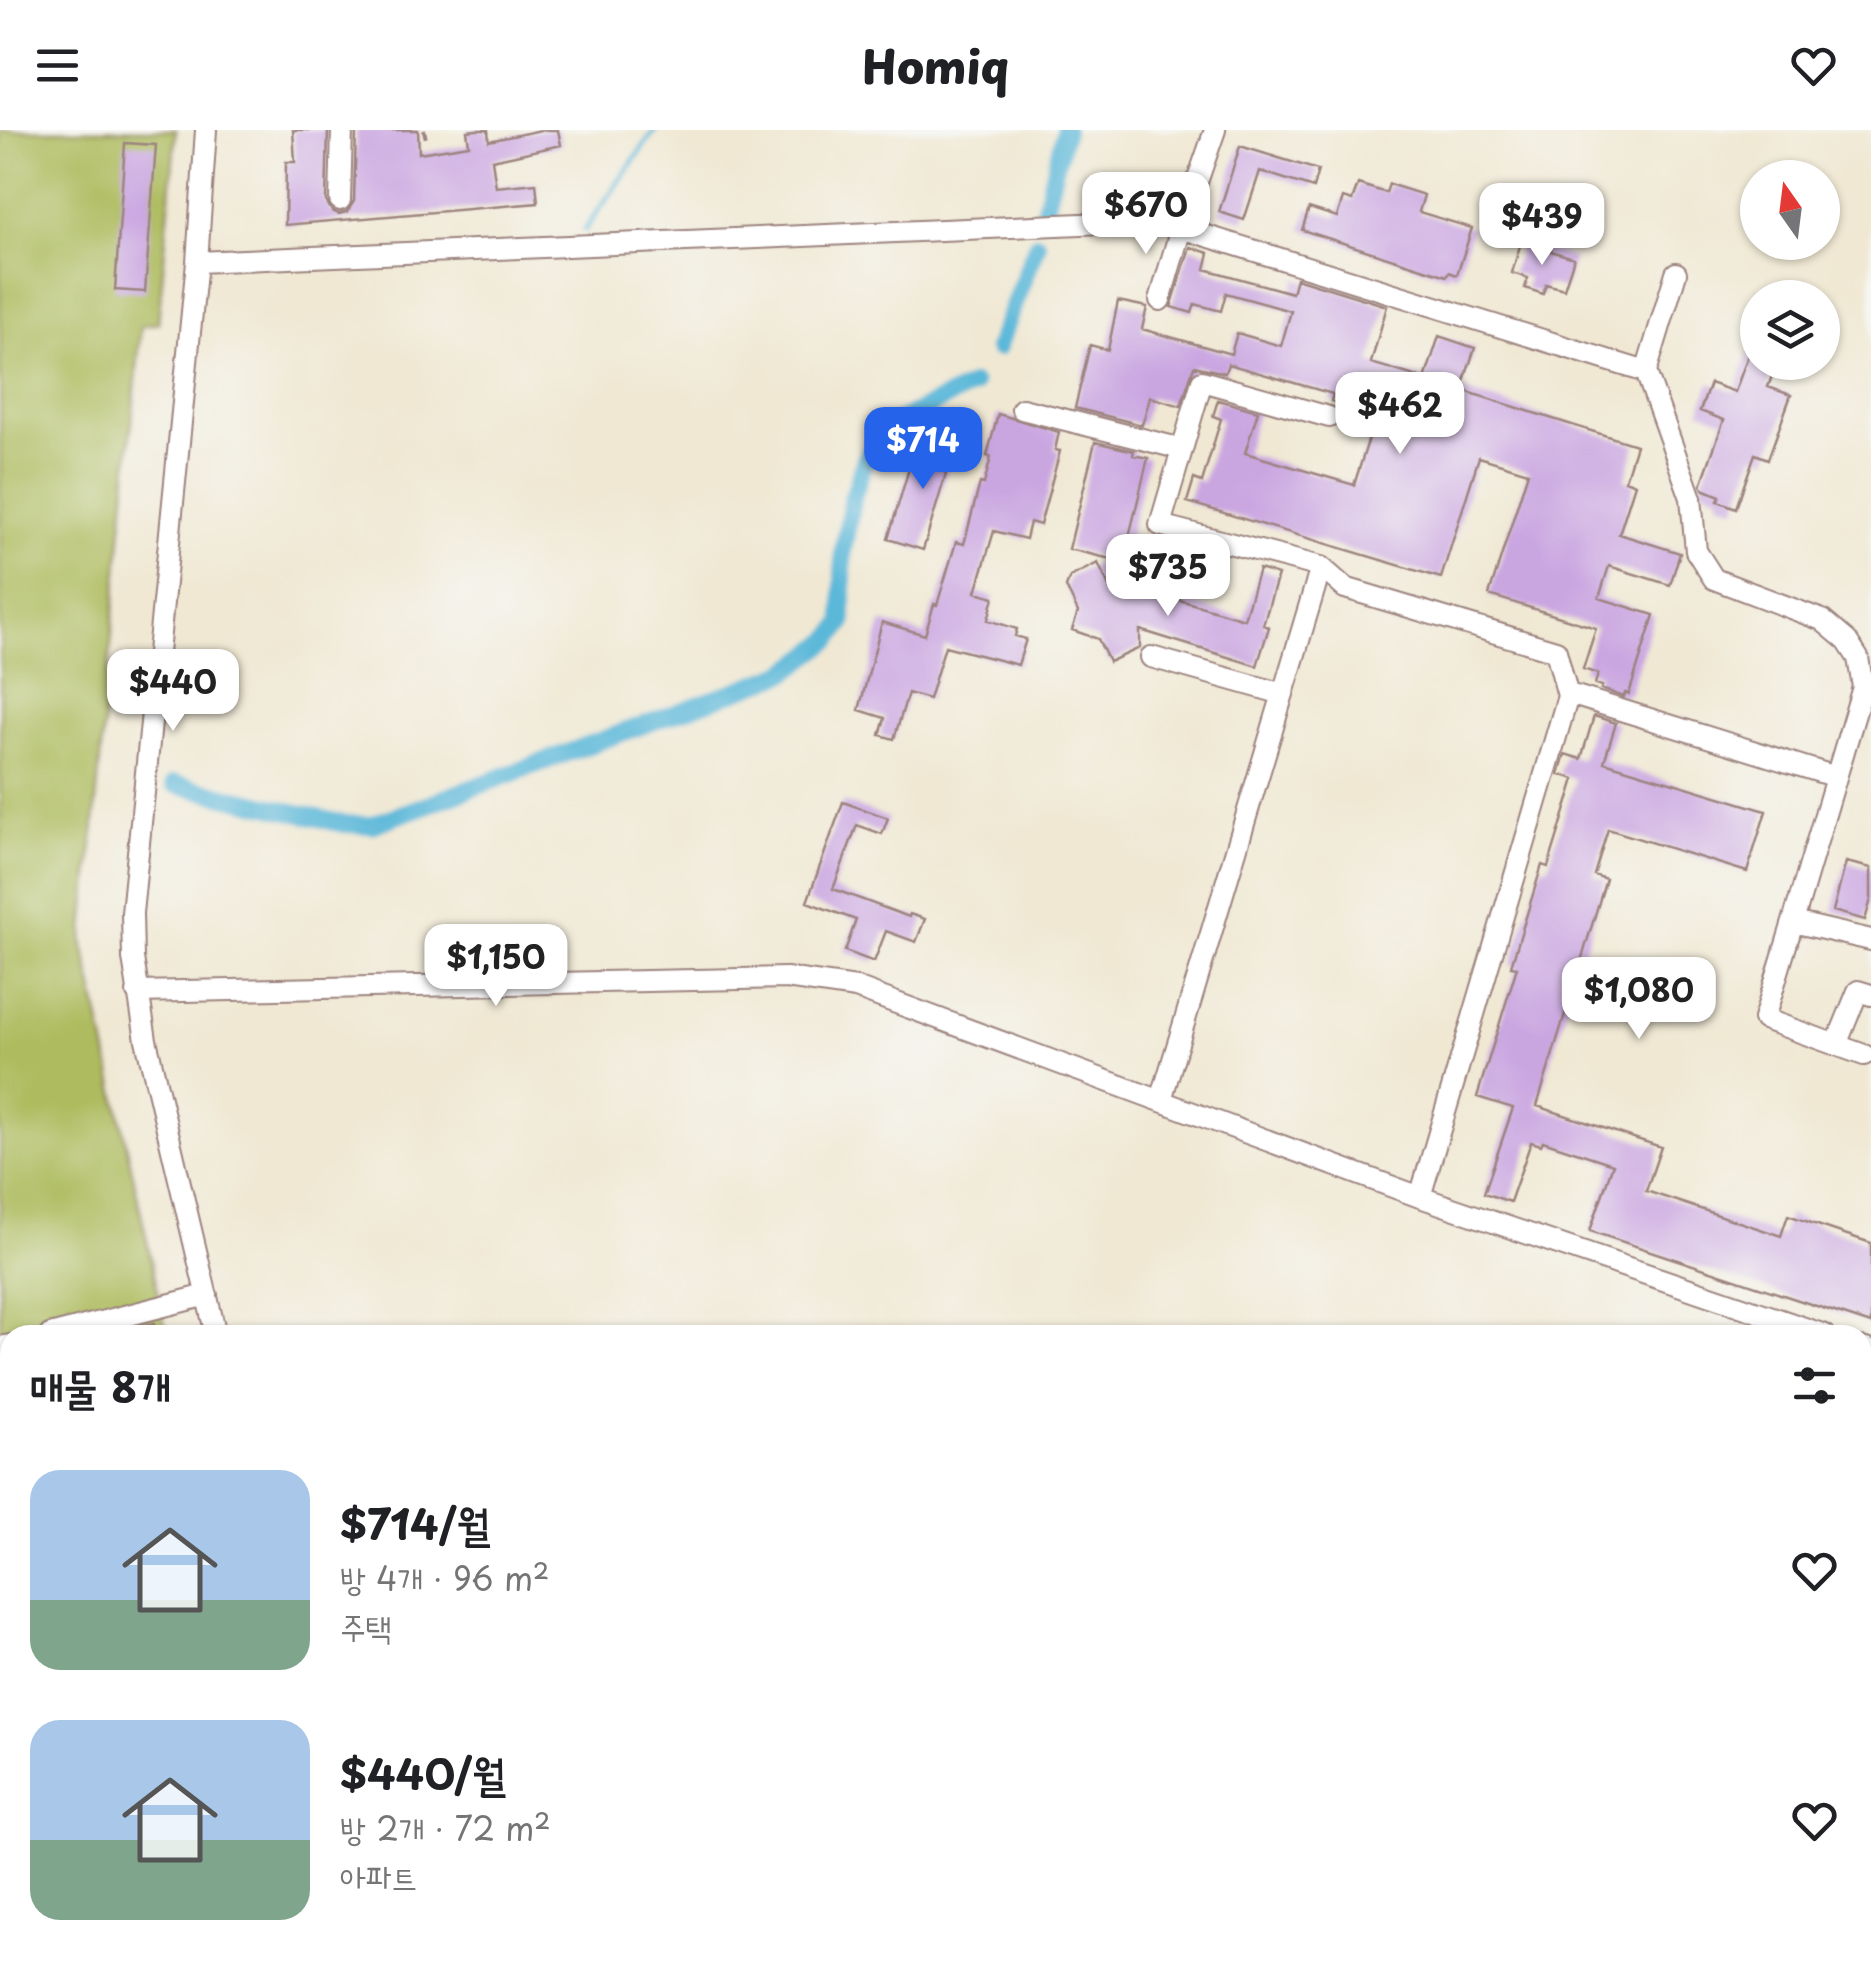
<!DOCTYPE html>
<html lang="ko">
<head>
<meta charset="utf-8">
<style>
	:root { --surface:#fff; --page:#f6f6f6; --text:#202124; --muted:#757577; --accent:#2563eb }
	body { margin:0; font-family:"Playpen Sans","Poor Story",sans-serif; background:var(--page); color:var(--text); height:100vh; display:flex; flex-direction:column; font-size:38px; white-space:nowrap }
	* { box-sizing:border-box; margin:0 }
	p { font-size:32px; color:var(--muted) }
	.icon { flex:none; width:55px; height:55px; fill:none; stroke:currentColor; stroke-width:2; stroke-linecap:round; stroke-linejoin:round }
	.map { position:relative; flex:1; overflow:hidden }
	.sheet { position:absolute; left:0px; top:1195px; width:1872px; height:642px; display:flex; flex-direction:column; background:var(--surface); border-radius:30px 30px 0 0; box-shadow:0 2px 8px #0004 }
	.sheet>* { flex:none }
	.needle { width:65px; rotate:346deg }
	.tools { position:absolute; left:1740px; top:30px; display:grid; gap:20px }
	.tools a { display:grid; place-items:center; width:100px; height:100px; border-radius:50%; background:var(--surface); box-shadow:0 2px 8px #0004; font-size:50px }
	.price { position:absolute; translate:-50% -85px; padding:0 22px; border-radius:20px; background:#fff; color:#222; font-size:32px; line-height:65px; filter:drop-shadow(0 2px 5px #0008) }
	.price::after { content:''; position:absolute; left:50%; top:60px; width:30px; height:22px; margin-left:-15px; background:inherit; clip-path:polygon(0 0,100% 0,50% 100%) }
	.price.on { background:var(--accent); color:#fff }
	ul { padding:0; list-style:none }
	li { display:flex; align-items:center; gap:30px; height:250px; padding:0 30px }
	li span { display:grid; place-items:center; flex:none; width:280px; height:200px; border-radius:30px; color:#555 }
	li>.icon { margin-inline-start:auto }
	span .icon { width:120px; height:120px; fill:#fffc; stroke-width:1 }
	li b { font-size:42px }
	h2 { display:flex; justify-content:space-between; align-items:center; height:120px; padding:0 30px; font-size:42px }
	header { display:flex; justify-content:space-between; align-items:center; height:130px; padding:0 30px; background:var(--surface); font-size:45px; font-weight:800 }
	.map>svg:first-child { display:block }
	.green { fill:#aebc5e; stroke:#7c6e44; stroke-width:2.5 }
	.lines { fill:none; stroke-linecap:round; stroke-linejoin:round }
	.stream { stroke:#5bb8d9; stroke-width:5 }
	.canal { stroke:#5bb8d9; stroke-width:18 }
	.building { fill:#caa6e1 }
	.minor-casing { stroke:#9d847f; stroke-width:24 }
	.path { stroke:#9d847f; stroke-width:4; stroke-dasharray:8 8; stroke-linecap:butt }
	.minor { stroke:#fff; stroke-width:20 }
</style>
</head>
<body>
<header><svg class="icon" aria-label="menu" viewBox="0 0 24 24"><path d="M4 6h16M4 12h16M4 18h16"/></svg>Homiq<svg class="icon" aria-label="heart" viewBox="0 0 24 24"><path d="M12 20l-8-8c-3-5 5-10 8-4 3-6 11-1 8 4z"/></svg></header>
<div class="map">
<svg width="1871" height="1836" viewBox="0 0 1871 1836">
	<rect width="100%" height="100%" fill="#f6f6f2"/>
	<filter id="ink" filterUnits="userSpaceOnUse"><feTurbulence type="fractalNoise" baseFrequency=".01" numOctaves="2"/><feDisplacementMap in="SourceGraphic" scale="20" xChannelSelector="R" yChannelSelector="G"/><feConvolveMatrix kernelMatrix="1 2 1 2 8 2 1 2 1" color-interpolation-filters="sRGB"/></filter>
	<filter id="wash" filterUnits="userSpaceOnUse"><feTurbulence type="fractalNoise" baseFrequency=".0048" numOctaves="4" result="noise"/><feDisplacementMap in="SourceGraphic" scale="40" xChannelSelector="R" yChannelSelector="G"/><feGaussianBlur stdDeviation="2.25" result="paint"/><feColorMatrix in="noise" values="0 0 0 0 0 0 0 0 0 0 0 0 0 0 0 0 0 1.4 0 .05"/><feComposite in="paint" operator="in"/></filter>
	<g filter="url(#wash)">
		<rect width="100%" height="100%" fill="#f0e8d3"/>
		<path class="green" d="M0,0H176L158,193L141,196L83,811L167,1205H10V1828H315L317,1836H0Z"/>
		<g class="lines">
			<path class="stream" d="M585,100L655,0"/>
			<path class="canal" d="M1045,77L1065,0
				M997,218L1037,114
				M174,654L344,694L371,695L785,543L830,510L843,493V421L852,370L864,332L881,299L973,255"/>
		</g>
		<g id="blocks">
			<path class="building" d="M293,0H328L326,71L332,81L339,84L347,82L354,71L356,0H418L419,23L469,15L467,1L476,0H488L489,11L541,0H558L561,15L492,30L496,57L536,53L538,73L285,95L286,32H295Z
				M125,13L156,15L145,162L115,160Z
				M1240,16L1318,40L1313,58L1260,41L1244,90L1219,82Z
				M1358,54L1386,63L1389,54L1424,65L1419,82L1472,98L1457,145L1449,142L1447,146L1302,100L1309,78L1337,87L1343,68L1352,71Z
				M1521,112L1574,128L1564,159L1546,154L1543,164L1525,158L1528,148L1512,143Z
				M1190,117L1209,123L1205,139L1292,163L1296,148L1387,176L1371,233L1425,249L1439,206L1475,218L1461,260L1636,315L1625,350L1635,354L1619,404L1680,423L1670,455L1609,436L1599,468L1654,485L1629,564L1625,563L1624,567L1601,559L1602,556L1595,554L1598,544L1583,539L1596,498L1489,465L1528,342L1479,327L1441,448L1187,372L1194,349L1202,352L1221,289L1213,286L1218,270L1258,281L1245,323L1354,355L1377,283L1331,271L1333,264L1228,234L1225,243L1194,236L1181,276L1150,267L1142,295L1075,278L1090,215L1108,220L1118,171L1147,177L1142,199L1231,224L1237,203L1281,216L1291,181L1226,163L1221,181L1195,174L1192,183L1171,177Z
				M1756,203L1758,232H1777L1768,257L1791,265L1768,329L1755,324L1736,378L1718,371L1720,366L1703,359L1701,355L1724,290L1700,281L1710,253L1735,262Z
				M998,284L1059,302L1055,320L1060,321L1040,395L1030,392L1026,409L994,401L976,462L994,467L988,490L1017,499L1015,506L1026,509L1018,535L945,516L929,569L908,563L894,609L880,605L885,588L859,580L882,492L925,505L934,474L937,475L956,412L964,414L980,353L984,354L991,327L987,326Z
				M948,287L962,291L923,420L888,409L913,325L935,331Z
				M1095,312L1134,321L1133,325L1148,328L1123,432L1069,419Z
				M1098,433L1112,463L1129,461L1159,464L1244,489L1259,439L1278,445L1263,495L1269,497L1257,536L1140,500V518L1109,532L1098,509L1072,500L1078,482L1066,457L1070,447Z
				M1594,586L1616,593L1604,632L1766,681L1747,742L1608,699L1594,745L1606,749L1537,976L1661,1017L1646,1061L1781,1106L1788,1085L1871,1113V1194L1590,1101L1613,1034L1543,1011L1541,1015L1531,1012L1510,1072L1484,1063L1513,978L1477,967L1517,837L1511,836L1542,735L1548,737L1575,649L1559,644L1565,624L1581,629Z
				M843,672L888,688L882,704L857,695L833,759L909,787L910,784L925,789L916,812L886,801L874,832L845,821L856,790L807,772Z
				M1846,732L1871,738V769L1865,790L1833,781Z
				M154,1193L157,1205H130L129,1199Z"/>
		</g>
	</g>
	<g filter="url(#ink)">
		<use href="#blocks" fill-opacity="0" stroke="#9d847f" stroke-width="2.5"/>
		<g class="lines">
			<g class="minor-casing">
				<path id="minor" d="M206,0L197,132L132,783L133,828L146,910L216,1205
					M340,70L342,0
					M197,132L1151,91L1181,98L1215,0
					M1160,170L1181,98L1646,242L1676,143
					M1646,242L1691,368L1696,421L1714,449L1822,490L1847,511L1858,528L1863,557L1764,889L1864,925
					M1022,279L1182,319
					M1329,287L1202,251L1160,395L1321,437L1345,458L1556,521L1568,566L1420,1067
					M1151,527L1283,564
					M1576,566L1836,647
					M1793,792L1871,810
					M137,862L786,848L856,858L1420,1067L1825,1205
					M1836,915L1858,861L1871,865
					M1161,970L1321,437
					M50,1205L207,1165
					M0,1217L10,1215
					M1862,1218L1871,1221
					M0,1419L10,1464
					M0,1598L10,1596
					M0,1680L10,1686
					M263,1828L264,1836
					M367,1828L369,1836"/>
			</g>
			<path class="path" d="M424,0L426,9"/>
			<use href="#minor" class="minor"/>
		</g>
	</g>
</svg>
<div class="tools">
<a><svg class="needle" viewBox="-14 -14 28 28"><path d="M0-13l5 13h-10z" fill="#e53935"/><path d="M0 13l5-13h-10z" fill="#757577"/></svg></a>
<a><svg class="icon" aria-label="layers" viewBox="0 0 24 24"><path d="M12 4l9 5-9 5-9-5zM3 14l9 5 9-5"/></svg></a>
</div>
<b class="price" style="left:1146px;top:127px">$670</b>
<b class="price" style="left:1542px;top:138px">$439</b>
<b class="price" style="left:1400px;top:327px">$462</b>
<b class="price on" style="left:923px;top:362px">$714</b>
<b class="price" style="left:1168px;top:489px">$735</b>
<b class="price" style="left:173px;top:604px">$440</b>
<b class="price" style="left:496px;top:879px">$1,150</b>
<b class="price" style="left:1639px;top:912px">$1,080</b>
<section class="sheet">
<h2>매물 8개<svg class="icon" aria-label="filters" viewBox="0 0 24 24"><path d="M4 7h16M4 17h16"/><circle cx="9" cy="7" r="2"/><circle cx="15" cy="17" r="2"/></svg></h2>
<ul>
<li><span style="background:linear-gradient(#a9c7e8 65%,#7fa58c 0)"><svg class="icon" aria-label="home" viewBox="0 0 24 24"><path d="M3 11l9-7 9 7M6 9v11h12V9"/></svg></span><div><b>$714/월</b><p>방 4개 · 96 m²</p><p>주택</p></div><svg class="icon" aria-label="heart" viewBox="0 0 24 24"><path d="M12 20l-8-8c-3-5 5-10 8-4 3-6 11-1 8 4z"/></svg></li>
<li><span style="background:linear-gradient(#a9c7e8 60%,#7fa58c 0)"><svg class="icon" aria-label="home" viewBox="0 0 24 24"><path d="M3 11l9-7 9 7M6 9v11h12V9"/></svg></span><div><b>$440/월</b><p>방 2개 · 72 m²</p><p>아파트</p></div><svg class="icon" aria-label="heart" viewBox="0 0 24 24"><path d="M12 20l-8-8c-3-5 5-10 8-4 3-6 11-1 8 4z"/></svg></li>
</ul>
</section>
</div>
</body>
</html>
